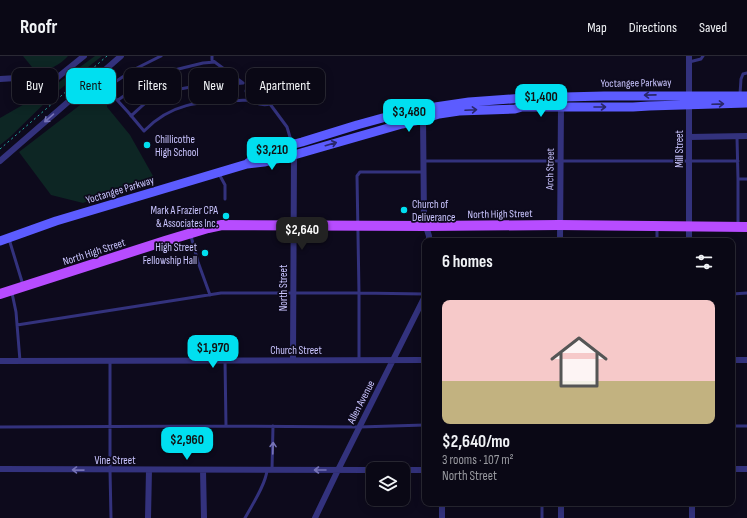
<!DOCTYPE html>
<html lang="en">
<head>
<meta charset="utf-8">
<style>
	:root { --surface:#0a0815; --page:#181622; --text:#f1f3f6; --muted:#999aa0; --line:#2a2934; --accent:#00dff0 }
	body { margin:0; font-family:"Sofia Sans Condensed",sans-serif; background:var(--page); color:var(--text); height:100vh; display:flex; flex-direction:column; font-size:15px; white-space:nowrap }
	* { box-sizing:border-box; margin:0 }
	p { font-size:13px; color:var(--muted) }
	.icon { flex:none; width:22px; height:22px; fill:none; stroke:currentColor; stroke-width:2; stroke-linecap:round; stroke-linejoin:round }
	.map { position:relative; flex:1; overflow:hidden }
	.drawer { position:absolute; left:422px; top:182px; width:313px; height:268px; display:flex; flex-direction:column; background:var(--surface); border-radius:8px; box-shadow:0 2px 10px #0003,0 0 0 1px var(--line) }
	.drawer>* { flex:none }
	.banner { position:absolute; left:12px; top:12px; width:350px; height:36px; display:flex; gap:8px }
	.fabs { position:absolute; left:366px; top:406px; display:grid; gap:8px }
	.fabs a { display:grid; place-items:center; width:44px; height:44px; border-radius:8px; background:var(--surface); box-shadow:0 2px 10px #0003,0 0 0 1px var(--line); font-size:20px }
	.price { position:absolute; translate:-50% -34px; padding:0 9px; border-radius:8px; background:var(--accent); color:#111; font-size:13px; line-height:26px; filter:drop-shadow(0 1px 2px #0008) }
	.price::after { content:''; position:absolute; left:50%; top:24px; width:12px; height:9px; margin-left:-6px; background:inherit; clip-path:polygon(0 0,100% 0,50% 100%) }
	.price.active { background:#222; color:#fff }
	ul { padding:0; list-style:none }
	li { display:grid; align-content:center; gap:8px; height:212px; padding:0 20px }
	li span { display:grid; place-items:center; height:124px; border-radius:8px; color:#555 }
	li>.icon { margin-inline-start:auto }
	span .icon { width:72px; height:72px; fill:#fffc; stroke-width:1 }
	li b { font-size:17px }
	h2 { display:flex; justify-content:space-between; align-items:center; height:48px; padding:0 20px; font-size:17px }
	.pill { padding:0 14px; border-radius:8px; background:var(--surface); box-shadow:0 2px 10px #0003,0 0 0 1px var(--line); font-size:14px; line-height:36px }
	.pill.active { background:var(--accent); color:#111 }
	header { display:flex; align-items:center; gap:24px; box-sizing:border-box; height:56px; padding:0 20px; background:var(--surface); border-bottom:1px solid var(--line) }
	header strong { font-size:19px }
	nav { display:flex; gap:22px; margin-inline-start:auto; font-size:14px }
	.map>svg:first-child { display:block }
	.green { fill:#0d2624 }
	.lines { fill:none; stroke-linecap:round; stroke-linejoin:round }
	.path { stroke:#26b1a5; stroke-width:1; stroke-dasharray:2 3; stroke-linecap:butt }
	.lane { stroke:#33327d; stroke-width:3 }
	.street { stroke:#33327d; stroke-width:6 }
	.secondary { stroke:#5c5cff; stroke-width:9 }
	.primary { stroke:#b74cff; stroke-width:10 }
	.oneway { stroke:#29276b }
	.oneway2 { stroke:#7774b8 }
	.poi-dot { fill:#00dff0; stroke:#0d0a1c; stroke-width:1.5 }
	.labels { text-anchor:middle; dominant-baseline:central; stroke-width:3.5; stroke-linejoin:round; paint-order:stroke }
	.street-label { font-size:11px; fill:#cac5ff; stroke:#0d0a1c }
	.poi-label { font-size:11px; fill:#cac5ff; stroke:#0d0a1c; text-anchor:start }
</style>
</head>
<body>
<header>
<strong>Roofr</strong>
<nav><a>Map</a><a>Directions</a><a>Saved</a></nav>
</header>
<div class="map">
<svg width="747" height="462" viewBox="0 0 747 462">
	<rect width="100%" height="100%" fill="#0d0a1c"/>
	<path class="green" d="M23,0H68C60,9 48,15 36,16Z
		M95,0H102L54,38L10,81L0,89V62L47,35Z
		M93,35L103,37L107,41V51L130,79L153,120L83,147L51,139L19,96L84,46L87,38Z"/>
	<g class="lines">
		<path class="path" d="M0,93L107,0"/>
		<path class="lane" d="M212,0V4L243,27
			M689,6L701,3L703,0
			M96,21L128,56L144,75C175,43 207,46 249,44
			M255,25C262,25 268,25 274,30L275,36L270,48C262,50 256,48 249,44L246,35L248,29Z
			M106,32L133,14L161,0
			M740,38L741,23L743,18L747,17
			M118,44L141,28L158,18L203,7L215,6
			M270,48L287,71L292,88
			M131,60C138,54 145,46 153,42C175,29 218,29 243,27
			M737,81L738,123H747
			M423,105H738
			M423,116H360L357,120L359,237L425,238
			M219,118L225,129V143
			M738,169V123
			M191,180L198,206L210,239
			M9,183L23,229
			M657,185V173
			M12,237L16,256L20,305
			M732,238L747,237
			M17,269L221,237H359V304
			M110,304V414L111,462
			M225,304L226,370L359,371L425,369
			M732,370H747
			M0,371L226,370
			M272,414L273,370
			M245,462C252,449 266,428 267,414
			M542,462V447"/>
		<path class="street" d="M689,0V185
			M0,23L17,22L45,27L53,25L84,0
			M423,60L424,164L429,180V185
			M689,81L747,80
			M292,88L294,99L293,304
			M0,105L121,0
			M560,185L561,49
			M732,304H747
			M0,305L425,304
			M0,413L373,414
			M732,413H747
			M203,414L204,462
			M403,414H425
			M561,447V462
			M692,447V462
			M148,462L149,414
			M315,462L338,414L425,240
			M442,462V447"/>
		<path class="secondary" d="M248,107L264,96L302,86L357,69L408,55L469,46L524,42L604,40H747
			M0,185L56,165L247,108L264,106L294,99L402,68L423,63L439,58L459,55L515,53L522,51H633L649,50L747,47"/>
		<path class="primary" d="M0,238L165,185L208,172L222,169L426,170L559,169L747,171"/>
	</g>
	<defs><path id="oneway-shaft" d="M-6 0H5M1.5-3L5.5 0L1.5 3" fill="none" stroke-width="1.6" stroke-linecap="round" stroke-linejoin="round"/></defs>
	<g class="oneway">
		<use href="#oneway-shaft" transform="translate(650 39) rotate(179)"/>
		<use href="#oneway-shaft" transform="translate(718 48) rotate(-2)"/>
		<use href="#oneway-shaft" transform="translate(600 51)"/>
		<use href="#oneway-shaft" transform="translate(471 54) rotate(-3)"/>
		<use href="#oneway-shaft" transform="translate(331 88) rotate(-16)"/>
	</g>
	<g class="oneway2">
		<use href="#oneway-shaft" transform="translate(49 62) rotate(139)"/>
		<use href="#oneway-shaft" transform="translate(273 392) rotate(-88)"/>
		<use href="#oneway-shaft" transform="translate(78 414) rotate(-179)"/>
		<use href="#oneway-shaft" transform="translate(320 414) rotate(-180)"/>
	</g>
	<g class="poi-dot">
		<circle cx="147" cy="89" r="4"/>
		<circle cx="404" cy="154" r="4"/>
		<circle cx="226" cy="160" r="4"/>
		<circle cx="205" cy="197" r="4"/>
	</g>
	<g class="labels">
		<g class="street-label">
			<text transform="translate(636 27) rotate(-1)">Yoctangee Parkway</text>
			<text transform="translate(679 93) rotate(-90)">Mill Street</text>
			<text transform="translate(550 113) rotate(-89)">Arch Street</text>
			<text transform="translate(120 134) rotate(-17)">Yoctangee Parkway</text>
			<text transform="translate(500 158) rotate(-1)">North High Street</text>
			<text transform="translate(94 196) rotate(-18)">North High Street</text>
			<text transform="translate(283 232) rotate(-90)">North Street</text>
			<text x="296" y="294">Church Street</text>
			<text transform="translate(361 346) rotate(-63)">Allen Avenue</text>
			<text x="115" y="404">Vine Street</text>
		</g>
		<g class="poi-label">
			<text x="155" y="83">Chillicothe<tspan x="155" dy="13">High School</tspan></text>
			<text x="412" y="148">Church of<tspan x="412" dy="13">Deliverance</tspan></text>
			<text x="218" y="154" text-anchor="end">Mark A Frazier CPA<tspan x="218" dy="13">&amp; Associates Inc.</tspan></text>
			<text x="197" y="191" text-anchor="end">High Street<tspan x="197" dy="13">Fellowship Hall</tspan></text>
		</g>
	</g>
</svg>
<div class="fabs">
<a><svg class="icon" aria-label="layers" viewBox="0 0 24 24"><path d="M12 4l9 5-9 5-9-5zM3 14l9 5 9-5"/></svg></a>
</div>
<b class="price" style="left:541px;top:62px">$1,400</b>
<b class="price" style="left:409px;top:77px">$3,480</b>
<b class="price" style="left:272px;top:115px">$3,210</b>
<b class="price active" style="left:302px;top:195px">$2,640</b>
<b class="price" style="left:213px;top:313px">$1,970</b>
<b class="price" style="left:187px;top:405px">$2,960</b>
<div class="banner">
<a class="pill">Buy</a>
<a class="pill active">Rent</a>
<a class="pill">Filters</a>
<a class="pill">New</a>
<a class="pill">Apartment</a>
</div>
<section class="drawer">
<h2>6 homes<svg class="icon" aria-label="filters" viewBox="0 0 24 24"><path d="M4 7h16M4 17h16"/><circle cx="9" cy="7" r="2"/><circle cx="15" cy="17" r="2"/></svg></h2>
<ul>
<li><span style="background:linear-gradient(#f6c9c9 65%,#c2b280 0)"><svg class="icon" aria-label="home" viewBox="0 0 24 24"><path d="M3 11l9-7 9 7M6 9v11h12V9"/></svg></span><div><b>$2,640/mo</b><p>3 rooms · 107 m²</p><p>North Street</p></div></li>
</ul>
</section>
</div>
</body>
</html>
